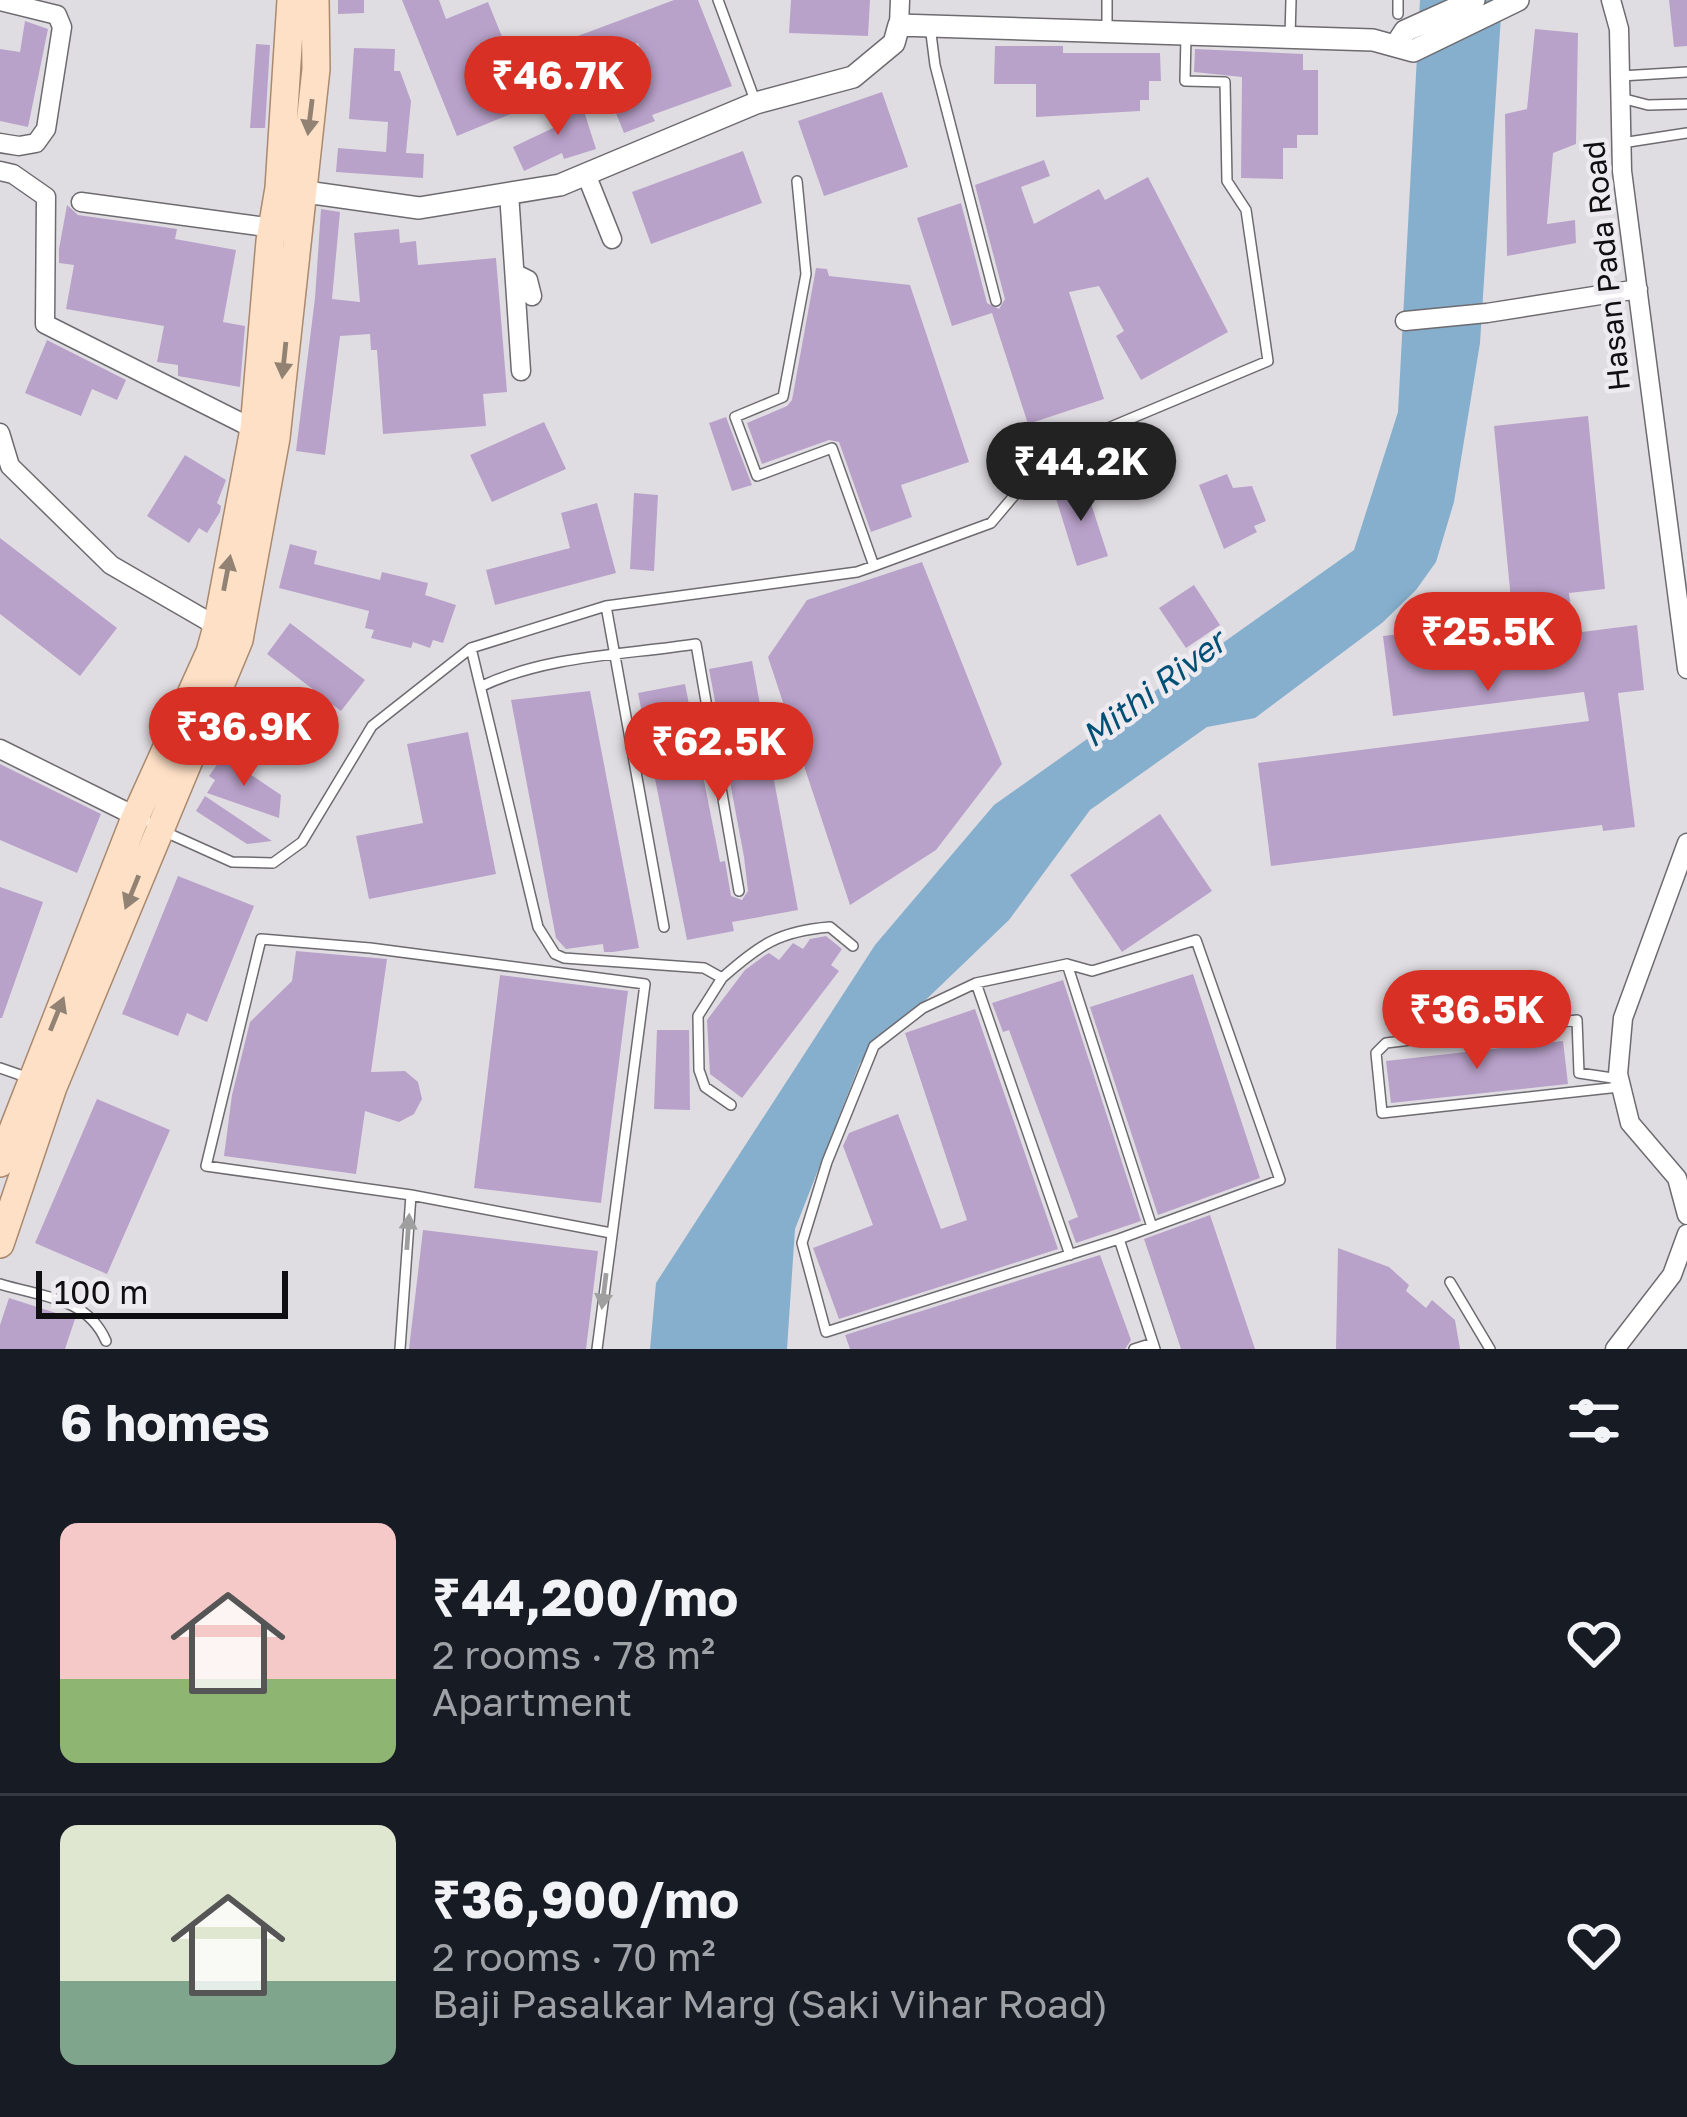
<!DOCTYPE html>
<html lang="en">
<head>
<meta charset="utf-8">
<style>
	:root { --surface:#171b24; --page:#242831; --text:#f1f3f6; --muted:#9ea1a6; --line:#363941; --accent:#d93025 }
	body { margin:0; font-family:"Golos Text",sans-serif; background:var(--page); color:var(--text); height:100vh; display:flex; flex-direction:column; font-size:45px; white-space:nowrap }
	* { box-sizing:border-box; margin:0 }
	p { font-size:39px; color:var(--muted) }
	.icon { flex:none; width:66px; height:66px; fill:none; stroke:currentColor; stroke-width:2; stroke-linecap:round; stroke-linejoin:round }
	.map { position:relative; height:1349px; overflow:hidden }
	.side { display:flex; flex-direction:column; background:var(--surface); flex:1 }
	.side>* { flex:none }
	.scale { position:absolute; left:36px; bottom:30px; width:252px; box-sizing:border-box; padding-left:12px; border:6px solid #0f0e10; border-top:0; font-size:33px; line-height:42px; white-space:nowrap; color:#0f0e10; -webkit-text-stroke:9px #edeaf0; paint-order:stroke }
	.price { position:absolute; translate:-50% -102px; padding:0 27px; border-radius:42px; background:var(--accent); color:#fff; font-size:39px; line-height:78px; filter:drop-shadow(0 3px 6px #0008) }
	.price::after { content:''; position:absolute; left:50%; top:72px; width:36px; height:27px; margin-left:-18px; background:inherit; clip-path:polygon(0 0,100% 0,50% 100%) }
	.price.on { background:#222; color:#fff }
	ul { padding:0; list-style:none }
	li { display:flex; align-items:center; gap:36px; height:300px; padding:0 60px }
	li+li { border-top:3px solid var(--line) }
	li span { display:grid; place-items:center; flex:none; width:336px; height:240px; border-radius:18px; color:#555 }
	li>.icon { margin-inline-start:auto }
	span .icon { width:144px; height:144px; fill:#fffc; stroke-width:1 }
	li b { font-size:51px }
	h2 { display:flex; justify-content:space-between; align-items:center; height:144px; padding:0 60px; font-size:51px }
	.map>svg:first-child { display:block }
	.water { fill:#85afcc }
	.building { fill:#b9a2ca }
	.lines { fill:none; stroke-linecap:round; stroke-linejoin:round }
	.service-casing { stroke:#6d6b70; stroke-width:12 }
	.minor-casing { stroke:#6d6b70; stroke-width:21 }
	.tertiary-casing { stroke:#6d6b70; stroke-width:24 }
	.primary-casing { stroke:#aa896e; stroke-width:30 }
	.service { stroke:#fff; stroke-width:9 }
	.minor { stroke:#fff; stroke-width:18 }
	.tertiary { stroke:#fff; stroke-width:21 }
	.primary { stroke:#fee0c6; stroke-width:27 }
	.oneway { fill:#928274 }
	.oneway2 { fill:#9f9f9f }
	.labels { text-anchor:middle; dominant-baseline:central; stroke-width:9; stroke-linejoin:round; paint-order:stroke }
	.street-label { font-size:30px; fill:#0f0e10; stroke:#edeaf0 }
	.water-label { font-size:33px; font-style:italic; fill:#005076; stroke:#edeaf0 }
</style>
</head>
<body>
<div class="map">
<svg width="1687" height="1349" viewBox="0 0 1687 1349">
	<rect width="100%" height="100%" fill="#e0dde2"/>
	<path class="water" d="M1420,0H1502L1480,343L1454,502L1436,562L1416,590L1382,623L1255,718L1207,727L1090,810L1009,920L860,1063L795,1229L787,1349H650L656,1283L875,945L994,805L1354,550L1398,412Z"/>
	<path class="building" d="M338,0H364V13L338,14Z
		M402,0H439L446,19L488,2L530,106L457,136Z
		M674,0H698L732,86L652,115L655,121L624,133L607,91L650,75L638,43L547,77L538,51Z
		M791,0H870L868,36L789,33Z
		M1669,0H1687V46L1674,47Z
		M25,21L48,29L28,127L0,121V49L20,52Z
		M1535,29L1578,33L1576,144L1553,153L1547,224L1575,220L1576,243L1507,256L1505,114L1527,109Z
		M256,44L270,45L265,128H250Z
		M995,46H1063V53H1160L1161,81H1149V100H1140V111L1036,117V84H994Z
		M354,48L395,49L394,71H400L411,101L406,153L424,154L423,178L336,172L338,148L386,152L388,122L349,119Z
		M1195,49L1303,54V70H1318V135H1297V148H1283V179L1241,178L1242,77L1194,72Z
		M882,92L908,167L824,196L798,121Z
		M581,102L596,149L564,159L562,153L524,171L513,147L553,128L548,112Z
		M743,151L762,203L651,244L632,192Z
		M1044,160L1050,176L1021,187L1034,224L1099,189L1105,200L1148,177L1228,332L1141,380L1116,336L1124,331L1099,286L1069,292L1104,399L1028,424L992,313L952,326L917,218L961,203L987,303L999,309L1005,299L975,185Z
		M67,205L78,215L177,229L175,239L236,250L223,322L245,326L240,387L178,376V365L157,362L164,326L66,309L74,265L59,263V249Z
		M321,209L340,212L332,299L360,302L354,233L399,229L400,243L416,241L418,265L496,258L507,392L483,394L486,426L383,434L377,350H371L370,334L340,336L325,455L296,451L315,298Z
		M816,268L827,269L829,276L910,285L969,462L901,485L912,517L871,532L839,442L829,440L762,464L747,423L787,406L792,400Z
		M47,340L126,380L117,400L92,389L81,416L25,393Z
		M1588,416L1605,589L1569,593L1574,633L1637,625L1644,690L1618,693L1635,827L1603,831L1602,825L1271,866L1258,763L1589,721L1584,692L1393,716L1383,636L1513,620L1494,426Z
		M726,417L752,485L732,491L709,423Z
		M544,422L566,469L492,502L470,455Z
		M185,455L226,480L217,503L221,506L220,512L207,533L199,528L189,543L147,516Z
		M1227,474L1233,488L1252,486L1266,521L1254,526L1257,532L1224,549L1199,485Z
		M1084,482L1108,556L1077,566L1054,492Z
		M634,493L658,495L654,571L630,569Z
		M597,503L616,573L495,605L486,570L570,548L561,513Z
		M0,538L117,628L80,676L0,614Z
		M290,544L317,551L314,564L380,580L382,572L428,583L425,595L456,605L443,643L433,640L430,648L413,642L411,648L371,638L374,630L365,628L369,611L279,588Z
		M922,562L1002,764L936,850L850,905L768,657L807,600Z
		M1194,585L1220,625L1186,648L1159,608Z
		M290,623L365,680L341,711L267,654Z
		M752,661L798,910L732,922L734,931L687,940L638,693L685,684L720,862L725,861L731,896L742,900L748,891L744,857L709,669Z
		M590,691L639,948L613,952H604L603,944L566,949L556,938L511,700Z
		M260,694L315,731L293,764L238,727Z
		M468,732L496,874L369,899L356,836L423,823L407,744Z
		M223,756L281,795L279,818L207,793L215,780L209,776Z
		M0,764L101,814L77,873L0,840Z
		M205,796L272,841L247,844L196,811Z
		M1160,814L1212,891L1122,952L1070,875Z
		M178,876L254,906L207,1022L187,1013L178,1036L122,1014Z
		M0,887L43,902L2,1018H0Z
		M826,936L842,949L831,965L839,971L742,1098L710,1074L707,1020L745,970L764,956L769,953L779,960L793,943L803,949L810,939Z
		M296,951L387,959L371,1072L405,1071L418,1082L422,1099L414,1114L399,1122L365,1111L356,1174L224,1156L232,1095L250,1022L292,981Z
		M1193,974L1260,1178L1158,1215L1090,1007Z
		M500,975L628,991L601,1203L474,1188Z
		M1063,980L1141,1221L1076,1243L1068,1221L1078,1217L1009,1030L1003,1032L992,1003Z
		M975,1009L1058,1249L839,1319L813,1248L873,1225L843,1146L849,1133L898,1114L941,1229L967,1220L905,1033Z
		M657,1030H689L690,1110L654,1109Z
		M1563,1041L1568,1084L1391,1103L1386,1061Z
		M97,1099L170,1130L107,1274L35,1243Z
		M1210,1215L1255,1349H1181L1144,1239Z
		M423,1230L598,1251L586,1349H409Z
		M1338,1248L1389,1267L1409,1285L1406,1291L1426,1308L1432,1300L1455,1320L1460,1349H1336Z
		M1100,1255L1131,1340L1125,1349H850L845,1335Z
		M9,1298L75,1319L65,1349H0V1325Z"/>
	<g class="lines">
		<g class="service-casing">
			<path id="service" d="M718,0L756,103
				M1398,14V0
				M930,26L935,65L996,301
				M1107,32V0
				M1290,37L1291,0
				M1621,76L1687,72
				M1621,98L1648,105L1687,104
				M1622,143L1687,133
				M797,181L806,274L783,397L735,417L757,476L832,448L874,566
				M606,606L664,927
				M471,648L538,927L555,954L564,958L704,968L722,978L698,1016L699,1070L705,1087L731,1105
				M482,686C548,655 624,655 696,644L739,891
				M163,831L232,862L273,863L302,842L372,726L471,648L606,606L857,572L874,566L991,523L1051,452L1268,361L1246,210L1227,181L1225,82L1185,81L1186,36
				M1067,964L1152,1227
				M722,978C759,945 779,931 830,927L853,946
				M976,983L1070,1255
				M0,1068L29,1078
				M1619,1079L1579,1073L1577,1020L1386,1043L1376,1053L1382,1113L1619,1087
				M411,1195L206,1166L261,939L370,948L645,984L597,1349
				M1119,1239L1280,1180L1196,940L1092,971L1067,964L976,983L923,1008L874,1046L827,1162L802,1243L826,1332L1119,1239L1155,1349
				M1450,1282L1490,1349
				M0,1284C42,1297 87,1297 106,1341
				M400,1349L411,1195L611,1233
				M1134,1349L1153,1343"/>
		</g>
		<g class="minor-casing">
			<path id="minor" d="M1611,0L1619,29L1622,171L1687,669
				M0,1L57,15L62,27L46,129L36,143L19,146L0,143
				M899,25L900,0
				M0,171L13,174L46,197L45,324L260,432
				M586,174L612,239
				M509,193L521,371
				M81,202L273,228L284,225
				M516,274L528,280L532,296
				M1405,321L1487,313L1638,289
				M0,433L10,466L111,565L225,631
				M0,749L141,819
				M1687,843L1623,1018L1618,1074L1630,1123L1677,1178L1687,1215
				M1615,1349L1672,1275L1687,1234"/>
		</g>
		<g class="tertiary-casing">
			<path id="tertiary" d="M1396,45L1405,31L1474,0
				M292,190L419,208L560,185L756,103L853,77L894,43L899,25L1373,40L1413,51L1518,0"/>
		</g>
		<g class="primary-casing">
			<path id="primary" d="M0,1163L135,818L210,652L217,627L254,429L270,241L279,188L291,0
				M0,1244L53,1087L239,640L276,438L316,69L315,0"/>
		</g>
		<use href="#service" class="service"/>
		<use href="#minor" class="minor"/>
		<use href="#tertiary" class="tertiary"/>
		<use href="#primary" class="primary"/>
	</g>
	<defs><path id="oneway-solid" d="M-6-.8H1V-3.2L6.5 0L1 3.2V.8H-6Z" transform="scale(3)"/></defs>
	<g class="oneway">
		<use href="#oneway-solid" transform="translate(310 117) rotate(97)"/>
		<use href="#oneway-solid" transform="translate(284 360) rotate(96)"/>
		<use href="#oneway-solid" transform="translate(227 573) rotate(-79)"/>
		<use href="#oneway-solid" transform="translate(132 892) rotate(112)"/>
		<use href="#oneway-solid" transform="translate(57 1014) rotate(-68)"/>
	</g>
	<g class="oneway2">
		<use href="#oneway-solid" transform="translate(408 1232) rotate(-86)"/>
		<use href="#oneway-solid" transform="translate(604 1291) rotate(97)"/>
	</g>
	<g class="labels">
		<g class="street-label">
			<text transform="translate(1606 266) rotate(-96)">Hasan Pada Road</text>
		</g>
		<g class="water-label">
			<text transform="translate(1153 688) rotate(-37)">Mithi River</text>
		</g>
	</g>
</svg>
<div class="scale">100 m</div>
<b class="price" style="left:558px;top:138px">₹46.7K</b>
<b class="price on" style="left:1081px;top:524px">₹44.2K</b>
<b class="price" style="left:1488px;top:694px">₹25.5K</b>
<b class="price" style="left:244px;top:789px">₹36.9K</b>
<b class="price" style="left:719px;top:804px">₹62.5K</b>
<b class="price" style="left:1477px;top:1072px">₹36.5K</b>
</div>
<section class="side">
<h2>6 homes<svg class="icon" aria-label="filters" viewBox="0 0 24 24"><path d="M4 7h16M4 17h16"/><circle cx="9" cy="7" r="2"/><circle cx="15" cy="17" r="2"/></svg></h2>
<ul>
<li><span style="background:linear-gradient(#f6c9c9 65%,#8fb573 0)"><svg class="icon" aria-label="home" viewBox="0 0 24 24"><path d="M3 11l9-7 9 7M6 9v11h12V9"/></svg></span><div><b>₹44,200/mo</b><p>2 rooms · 78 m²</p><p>Apartment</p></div><svg class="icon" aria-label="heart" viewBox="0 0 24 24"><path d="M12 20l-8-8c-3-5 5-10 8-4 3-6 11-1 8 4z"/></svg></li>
<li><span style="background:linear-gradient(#dfe7d0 65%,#7fa58c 0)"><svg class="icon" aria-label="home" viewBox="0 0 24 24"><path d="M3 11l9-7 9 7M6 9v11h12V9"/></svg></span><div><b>₹36,900/mo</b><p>2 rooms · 70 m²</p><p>Baji Pasalkar Marg (Saki Vihar Road)</p></div><svg class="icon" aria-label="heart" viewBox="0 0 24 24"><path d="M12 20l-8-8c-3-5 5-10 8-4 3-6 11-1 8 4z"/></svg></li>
</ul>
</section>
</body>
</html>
